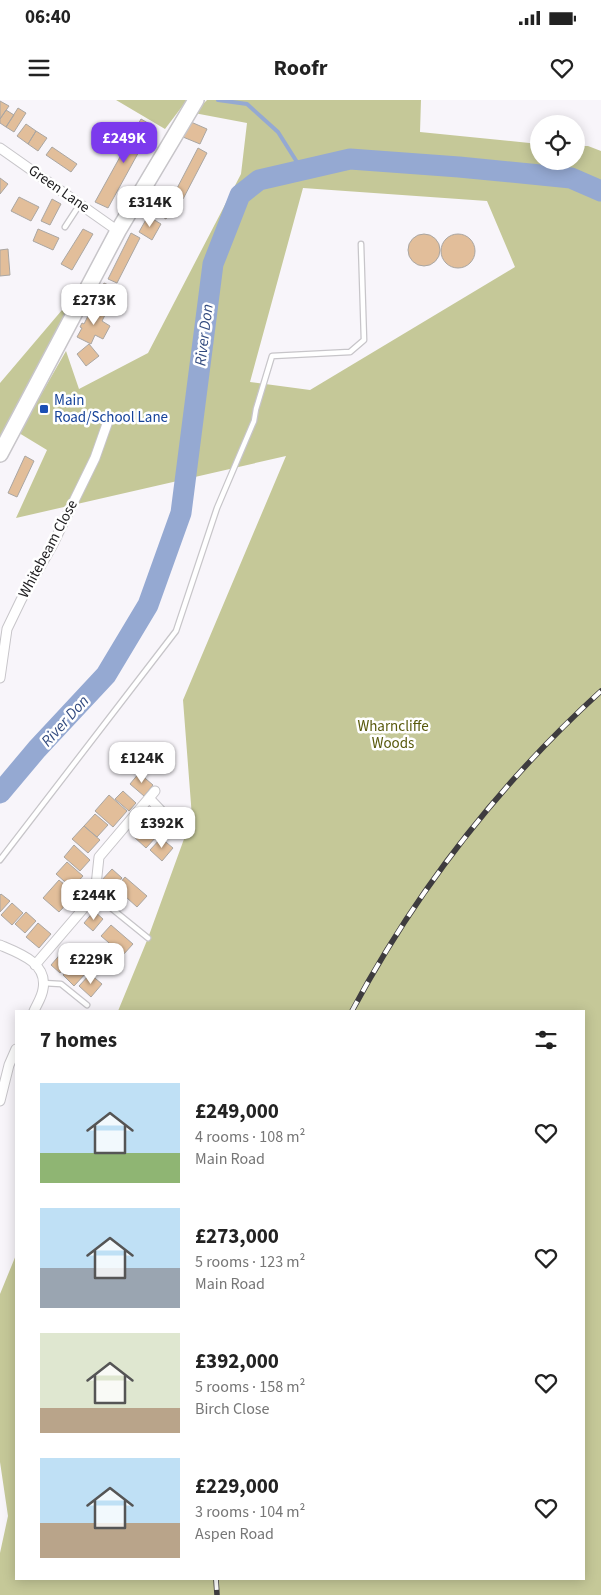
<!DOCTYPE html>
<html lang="en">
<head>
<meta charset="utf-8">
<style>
	:root { --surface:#fff; --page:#f2f2f2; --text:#222; --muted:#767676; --accent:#7c3aed }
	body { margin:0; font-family:"Source Sans 3",sans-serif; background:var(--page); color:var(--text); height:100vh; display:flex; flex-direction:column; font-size:19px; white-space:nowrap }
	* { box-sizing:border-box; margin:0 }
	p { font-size:16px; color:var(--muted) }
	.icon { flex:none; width:28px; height:28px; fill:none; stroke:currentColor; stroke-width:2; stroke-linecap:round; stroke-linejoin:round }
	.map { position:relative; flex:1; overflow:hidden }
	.side { position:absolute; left:15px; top:910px; width:570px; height:570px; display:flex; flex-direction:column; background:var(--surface); border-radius:0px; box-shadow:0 2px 12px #0003 }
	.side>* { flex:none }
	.fabs { position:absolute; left:530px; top:15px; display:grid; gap:10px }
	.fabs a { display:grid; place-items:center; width:55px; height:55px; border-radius:50%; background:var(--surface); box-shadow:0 2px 12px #0003; font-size:25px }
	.price { position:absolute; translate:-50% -42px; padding:0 11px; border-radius:10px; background:#fff; color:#222; font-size:16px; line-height:32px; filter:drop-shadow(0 1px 2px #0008) }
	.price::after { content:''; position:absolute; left:50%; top:30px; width:15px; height:11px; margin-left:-8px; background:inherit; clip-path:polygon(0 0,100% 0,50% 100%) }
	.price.current { background:var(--accent); color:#fff }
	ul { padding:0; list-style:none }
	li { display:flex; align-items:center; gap:15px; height:125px; padding:0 25px }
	li span { display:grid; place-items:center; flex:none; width:140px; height:100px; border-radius:0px; color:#555 }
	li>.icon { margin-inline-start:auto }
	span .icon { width:60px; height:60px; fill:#fffc; stroke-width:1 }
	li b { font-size:21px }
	h2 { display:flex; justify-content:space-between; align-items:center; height:60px; padding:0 25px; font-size:21px }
	.status { display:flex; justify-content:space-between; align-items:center; height:35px; padding:0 25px; background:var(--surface); direction:ltr }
	.status svg { height:14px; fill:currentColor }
	header { display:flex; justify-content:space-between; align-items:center; height:65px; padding:0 25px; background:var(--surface); font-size:22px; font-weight:700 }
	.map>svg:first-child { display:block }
	.forest { fill:#c5c898; fill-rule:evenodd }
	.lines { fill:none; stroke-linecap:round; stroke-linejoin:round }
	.stream { stroke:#95a9d2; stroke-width:4 }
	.river { stroke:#95a9d2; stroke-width:21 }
	.building { fill:#e2be9a; stroke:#aaa6a2 }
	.service-casing { stroke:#c7c5c9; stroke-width:7 }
	.minor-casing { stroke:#c7c5c9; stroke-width:11 }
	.primary-casing { stroke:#c7c5c9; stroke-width:18 }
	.service { stroke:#fff; stroke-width:4.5 }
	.minor { stroke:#fff; stroke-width:9 }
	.primary { stroke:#fff; stroke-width:15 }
	.rail-casing { stroke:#3e3c3f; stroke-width:5.5 }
	.rail { stroke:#fff; stroke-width:4; stroke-dasharray:11; stroke-linecap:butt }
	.transit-dot { fill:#1a4fb4; stroke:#fff; stroke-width:2 }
	.labels { text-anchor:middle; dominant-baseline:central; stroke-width:5; stroke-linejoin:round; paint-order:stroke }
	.street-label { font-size:15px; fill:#1f1e20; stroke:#fff }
	.transit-label { font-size:15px; fill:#164399; stroke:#fff; text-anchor:start }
	.park-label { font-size:15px; fill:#595a0d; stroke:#fff }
	.water-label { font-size:16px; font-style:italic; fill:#344c80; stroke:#fff }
</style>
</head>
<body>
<div class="status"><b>06:40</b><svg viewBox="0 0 49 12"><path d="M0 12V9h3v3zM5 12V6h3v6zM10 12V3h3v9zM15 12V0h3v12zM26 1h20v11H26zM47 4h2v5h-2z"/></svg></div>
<header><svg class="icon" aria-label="menu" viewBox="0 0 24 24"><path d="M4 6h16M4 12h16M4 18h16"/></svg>Roofr<svg class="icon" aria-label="heart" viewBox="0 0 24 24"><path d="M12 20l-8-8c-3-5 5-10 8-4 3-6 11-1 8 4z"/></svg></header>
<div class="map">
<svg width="601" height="1495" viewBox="0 0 601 1495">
	<rect width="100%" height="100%" fill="#f8f5fa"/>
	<path class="forest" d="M116,0H187L165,29Z
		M207,0H421L420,32L539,44V61H576V46H588L601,51V1495H0V1453L8,1416L0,1362V1194L16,1155V1479H584V911H118L148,838L192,717L183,600L286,356L16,418L47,350L19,333L66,251L79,289L148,253L241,74L247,23L194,13ZM303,88L487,101L515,167L310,290L250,282Z
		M79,190L0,338V283Z"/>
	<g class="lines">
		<path class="stream" d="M218,0L247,4L278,32L302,70"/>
		<path class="river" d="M0,693L37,649L106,575L148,505L181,413L213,164L240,95L259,80L350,59L459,67L571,78L601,91"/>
	</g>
	<path class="building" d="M0,1L9,6L0,19Z
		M18,8L26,13L14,32L6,27Z
		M6,10L14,15L6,27L0,23V19Z
		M141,19L153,26L108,108L95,102Z
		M191,22L207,29L200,44L183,37Z
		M26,24L36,31L28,44L17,36Z
		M36,31L47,38L38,51L28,44Z
		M52,47L77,64L71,72L46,55Z
		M198,48L207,53L183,99L174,94Z
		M0,78L8,84L0,94Z
		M162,96L175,103L166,119L153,111Z
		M19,97L39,107L31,121L11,111Z
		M52,99L61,104L50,125L41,121Z
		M148,116L161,124L152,140L139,132Z
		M38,129L59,138L53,150L33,141Z
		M83,129L93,134L72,170L61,164Z
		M131,133L140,138L117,183L108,179Z
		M408 150a16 16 0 1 1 32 0a16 16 0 1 1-32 0Z
		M441 151a17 17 0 1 1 34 0a17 17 0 1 1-34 0Z
		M8,149L10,175L0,176V150Z
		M104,183L117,189L109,204L100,200L99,193Z
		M93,206L106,213L102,221L110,226L103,239L95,235L91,244L77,237L82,228L80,227L82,223L84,224Z
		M89,244L99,256L86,266L77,254Z
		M25,356L34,361L17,397L8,393Z
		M139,673L153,685L144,696L130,684Z
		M123,691L136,703L129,711L115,699Z
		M109,695L127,711L113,727L95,711Z
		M95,714L108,725L97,737L84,726Z
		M143,724L157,736L146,748L133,736Z
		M84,726L100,740L88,753L72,739Z
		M161,738L173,748L162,761L150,750Z
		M74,745L90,760L80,771L64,757Z
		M67,762L83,776L72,788L56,774Z
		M112,769L122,778L110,791L100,782Z
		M125,777L147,796L137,807L116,788Z
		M59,780L76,794L59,812L43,798Z
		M1,794L10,801L0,812V795Z
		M12,803L23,813L12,825L1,815Z
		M94,811L103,819L93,831L84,823Z
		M26,812L36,821L25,833L15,824Z
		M38,823L51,834L39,848L26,837Z
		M111,825L133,844L123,855L101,836Z
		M63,851L72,859L60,873L51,865Z
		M75,862L87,872L74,886L63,875Z
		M90,874L102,884L91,897L79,886Z"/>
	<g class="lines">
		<g class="service-casing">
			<path id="service" d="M65,127L80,104
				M0,760L176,531L217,408L254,321L256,309L272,256L350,252L364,240L361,144
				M95,795L148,838
				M43,883L61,884L87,905"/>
		</g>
		<g class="minor-casing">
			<path id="minor" d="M0,48L118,131
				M0,578L7,529L21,500L52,446L95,358L107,324
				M149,698L168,718
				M0,845C19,853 48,863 43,889C42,897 37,904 34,911
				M35,865L95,795L99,757L155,691
				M0,1001L9,965L16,949"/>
		</g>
		<g class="primary-casing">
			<path id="primary" d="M0,354L118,131L196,0"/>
		</g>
		<use href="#service" class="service"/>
		<use href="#minor" class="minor"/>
		<use href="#primary" class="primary"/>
		<g class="rail-casing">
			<path id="rail" d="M352,911C416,791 500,683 601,591
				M216,1479L217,1495"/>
		</g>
		<use href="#rail" class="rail"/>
	</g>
	<rect class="transit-dot" x="39" y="304" width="10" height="10" rx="2.5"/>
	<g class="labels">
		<g class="street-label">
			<text transform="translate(59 89) rotate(35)">Green Lane</text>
			<text transform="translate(48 449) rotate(-62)">Whitebeam Close</text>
		</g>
		<g class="transit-label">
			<text x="54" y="300">Main<tspan x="54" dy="17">Road/School Lane</tspan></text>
		</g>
		<g class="park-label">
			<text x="393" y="626">Wharncliffe<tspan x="393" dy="17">Woods</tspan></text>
		</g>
		<g class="water-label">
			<text transform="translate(204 235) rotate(-83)">River Don</text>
			<text transform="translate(65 621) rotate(-48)">River Don</text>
		</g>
	</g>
</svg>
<div class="fabs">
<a><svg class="icon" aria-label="locate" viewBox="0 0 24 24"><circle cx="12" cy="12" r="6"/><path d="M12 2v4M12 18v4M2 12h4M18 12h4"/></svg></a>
</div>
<b class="price current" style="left:124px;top:64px">£249K</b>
<b class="price" style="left:150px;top:128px">£314K</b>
<b class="price" style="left:94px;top:226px">£273K</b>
<b class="price" style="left:142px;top:684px">£124K</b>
<b class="price" style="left:162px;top:749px">£392K</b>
<b class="price" style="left:94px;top:821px">£244K</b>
<b class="price" style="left:91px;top:885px">£229K</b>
<section class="side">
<h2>7 homes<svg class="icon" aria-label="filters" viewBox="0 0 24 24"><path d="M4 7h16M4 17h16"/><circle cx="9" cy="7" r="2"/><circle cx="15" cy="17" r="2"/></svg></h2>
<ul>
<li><span style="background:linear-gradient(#bfe0f5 70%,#8fb573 0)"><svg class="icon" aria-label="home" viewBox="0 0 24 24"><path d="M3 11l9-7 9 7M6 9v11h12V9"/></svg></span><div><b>£249,000</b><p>4 rooms · 108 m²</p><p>Main Road</p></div><svg class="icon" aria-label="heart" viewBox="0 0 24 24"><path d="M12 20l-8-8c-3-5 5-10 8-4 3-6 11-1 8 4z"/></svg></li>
<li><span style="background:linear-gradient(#bfe0f5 60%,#9aa5b1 0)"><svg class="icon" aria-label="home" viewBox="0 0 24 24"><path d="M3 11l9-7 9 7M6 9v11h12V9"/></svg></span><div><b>£273,000</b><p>5 rooms · 123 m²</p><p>Main Road</p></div><svg class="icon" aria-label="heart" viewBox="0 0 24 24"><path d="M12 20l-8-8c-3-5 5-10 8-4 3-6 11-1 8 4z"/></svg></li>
<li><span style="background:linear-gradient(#dfe7d0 75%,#b9a48a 0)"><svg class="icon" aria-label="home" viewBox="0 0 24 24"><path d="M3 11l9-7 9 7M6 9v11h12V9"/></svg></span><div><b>£392,000</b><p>5 rooms · 158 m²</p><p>Birch Close</p></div><svg class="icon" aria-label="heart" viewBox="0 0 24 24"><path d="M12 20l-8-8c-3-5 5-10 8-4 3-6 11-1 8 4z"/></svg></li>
<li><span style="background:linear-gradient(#bfe0f5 65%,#b9a48a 0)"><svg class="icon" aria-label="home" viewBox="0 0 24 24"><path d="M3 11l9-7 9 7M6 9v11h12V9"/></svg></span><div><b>£229,000</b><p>3 rooms · 104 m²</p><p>Aspen Road</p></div><svg class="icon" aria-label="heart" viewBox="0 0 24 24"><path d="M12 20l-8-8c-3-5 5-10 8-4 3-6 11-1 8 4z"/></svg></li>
</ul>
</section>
</div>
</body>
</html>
